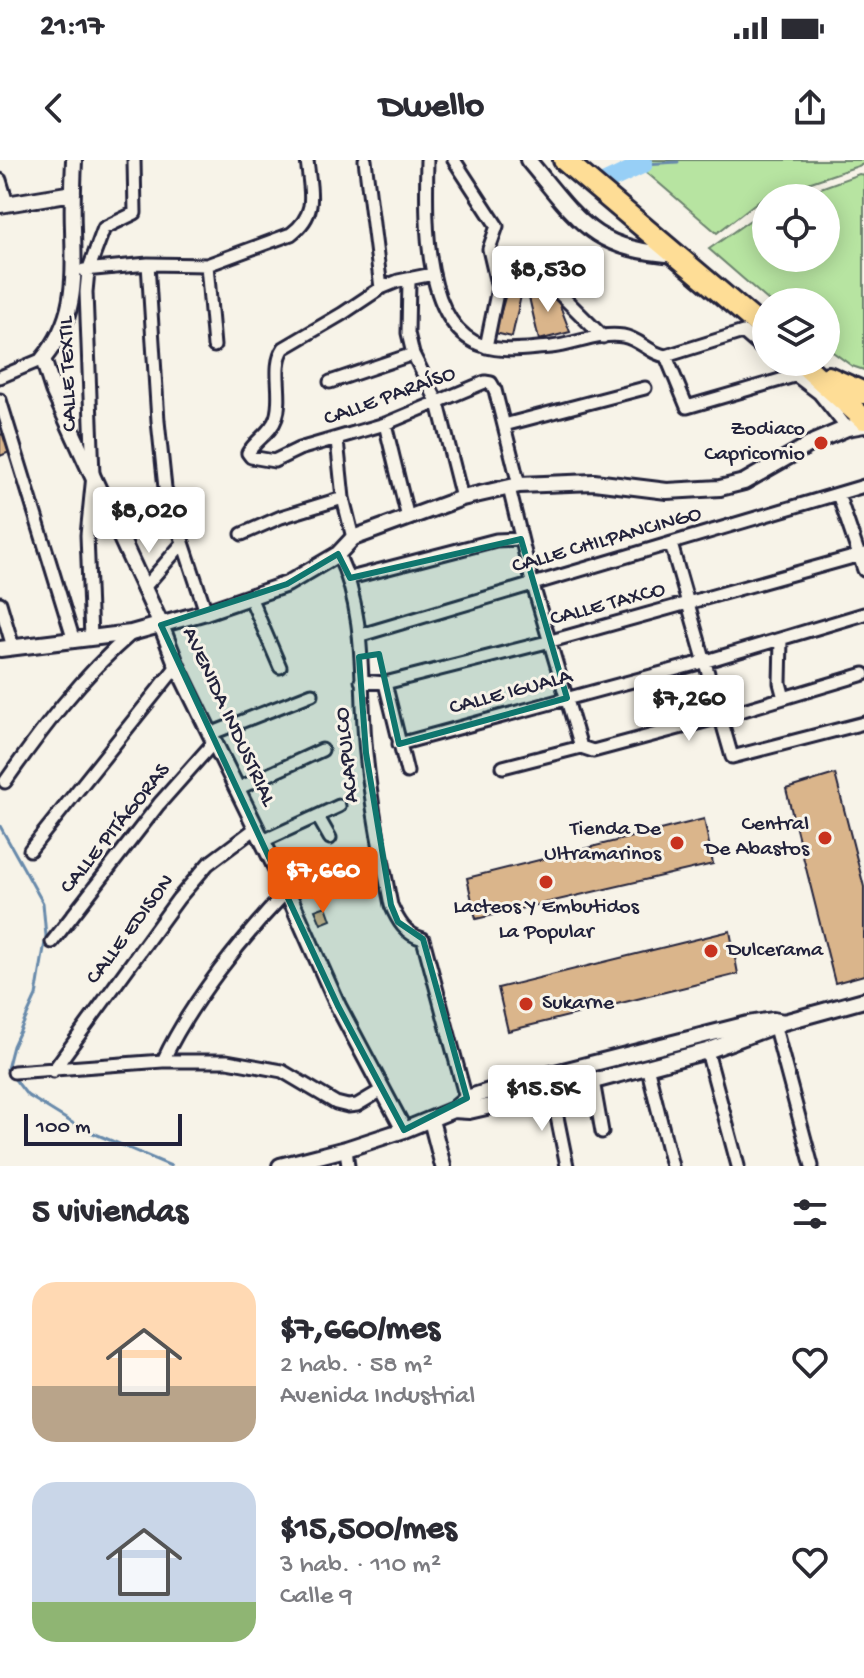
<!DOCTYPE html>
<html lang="es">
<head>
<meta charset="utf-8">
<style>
	:root { --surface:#fff; --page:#f2f2f3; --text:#2b2b33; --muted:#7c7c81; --accent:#ea580c }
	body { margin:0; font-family:"Gochi Hand",sans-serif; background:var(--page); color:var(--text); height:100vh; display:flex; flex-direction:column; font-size:30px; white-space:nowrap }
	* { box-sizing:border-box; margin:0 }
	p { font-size:26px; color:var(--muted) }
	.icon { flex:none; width:44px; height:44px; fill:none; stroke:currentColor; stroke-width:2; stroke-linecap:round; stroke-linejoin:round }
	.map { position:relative; height:1006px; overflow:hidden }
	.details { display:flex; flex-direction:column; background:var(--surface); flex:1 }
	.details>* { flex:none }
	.controls { position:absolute; left:752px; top:24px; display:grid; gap:16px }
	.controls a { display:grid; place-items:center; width:88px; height:88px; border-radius:50%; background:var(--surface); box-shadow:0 4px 20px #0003; font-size:40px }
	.scale { position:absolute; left:24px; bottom:20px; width:158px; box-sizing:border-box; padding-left:8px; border:4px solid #22223b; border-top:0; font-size:22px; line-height:28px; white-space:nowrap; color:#22223b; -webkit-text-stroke:6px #f7f3e8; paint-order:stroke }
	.price { position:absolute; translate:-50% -68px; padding:0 18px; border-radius:8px; background:#fff; color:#222; font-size:26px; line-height:52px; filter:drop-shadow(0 2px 4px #0008) }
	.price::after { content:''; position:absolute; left:50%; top:48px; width:24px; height:18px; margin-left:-12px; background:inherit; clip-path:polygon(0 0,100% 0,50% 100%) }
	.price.current { background:var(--accent); color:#fff }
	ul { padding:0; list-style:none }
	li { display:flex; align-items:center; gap:24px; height:200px; padding:0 32px }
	li span { display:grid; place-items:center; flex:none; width:224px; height:160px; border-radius:24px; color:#555 }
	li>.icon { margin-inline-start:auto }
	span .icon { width:96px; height:96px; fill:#fffc; stroke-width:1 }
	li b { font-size:34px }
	h2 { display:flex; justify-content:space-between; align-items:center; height:96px; padding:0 32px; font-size:34px }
	.status { display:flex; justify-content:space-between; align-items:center; height:56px; padding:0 40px; background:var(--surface); direction:ltr }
	.status svg { height:22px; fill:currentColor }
	header { display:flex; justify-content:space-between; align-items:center; height:104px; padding:0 32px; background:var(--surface); font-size:36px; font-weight:700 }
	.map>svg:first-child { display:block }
	.green { fill:#b7e4a1; stroke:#6c836e; stroke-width:2 }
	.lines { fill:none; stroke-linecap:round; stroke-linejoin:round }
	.stream { stroke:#688aab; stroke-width:3 }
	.river { stroke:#97cff6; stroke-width:18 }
	.building { fill:#dab58b; stroke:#22223b; stroke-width:2 }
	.street-casing { stroke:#22223b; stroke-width:17 }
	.secondary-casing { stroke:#22223b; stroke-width:20 }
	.highway-casing { stroke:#22223b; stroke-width:26 }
	.street { stroke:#f7f3e8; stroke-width:11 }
	.secondary { stroke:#f7f3e8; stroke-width:14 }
	.highway { stroke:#fedd96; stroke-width:20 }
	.marked { fill:#0f766e; fill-opacity:0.2; stroke:#0f766e; stroke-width:6; stroke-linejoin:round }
	.poi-dot { fill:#c8321e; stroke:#f7f3e8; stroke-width:3 }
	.labels { text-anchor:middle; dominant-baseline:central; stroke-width:6; stroke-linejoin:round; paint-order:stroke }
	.street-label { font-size:22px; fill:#22223b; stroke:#f7f3e8 }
	.poi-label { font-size:22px; fill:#22223b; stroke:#f7f3e8; text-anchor:end }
</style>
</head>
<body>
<div class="status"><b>21:17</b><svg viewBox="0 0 49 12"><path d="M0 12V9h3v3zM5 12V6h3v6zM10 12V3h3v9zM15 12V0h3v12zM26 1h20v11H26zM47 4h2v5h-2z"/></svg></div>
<header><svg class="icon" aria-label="back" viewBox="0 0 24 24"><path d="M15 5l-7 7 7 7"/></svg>Dwello<svg class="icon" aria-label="share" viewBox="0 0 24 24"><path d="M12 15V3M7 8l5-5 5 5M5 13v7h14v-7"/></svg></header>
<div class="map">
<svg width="864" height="1006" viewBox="0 0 864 1006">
	<rect width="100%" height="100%" fill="#f7f3e8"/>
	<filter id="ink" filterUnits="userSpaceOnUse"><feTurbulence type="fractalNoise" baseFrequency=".0125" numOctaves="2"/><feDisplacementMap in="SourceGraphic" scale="16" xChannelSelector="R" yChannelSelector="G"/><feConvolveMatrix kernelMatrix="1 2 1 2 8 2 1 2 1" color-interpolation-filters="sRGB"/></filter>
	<g filter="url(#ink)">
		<path class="green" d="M632,0H864V4L761,39L717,73Z
			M859,14L864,15V210L852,206L826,187V142H770L709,89L766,49V98H826V38H793Z"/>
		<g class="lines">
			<path class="stream" d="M644,4L678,2
				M0,666L43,743L46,776L36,836L13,886L7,909L27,935L79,967L171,1006"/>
			<path class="river" d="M586,16L597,26L644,4"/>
		</g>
		<path class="building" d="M553,127L570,172L539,180L528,133Z
			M507,130L522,131L512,177L495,173Z
			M4,273L12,291L0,296V275Z
			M835,614L864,727V815L835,823L786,629Z
			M704,659L713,704L476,759L467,718Z
			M360,696L365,712L305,731L301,715Z
			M326,746L331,760L321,764L315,750Z
			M730,771L738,814L508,871L498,828Z"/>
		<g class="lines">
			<g class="street-casing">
				<path id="street" d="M365,0L381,128
					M427,0C426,54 421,166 484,186C504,193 530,188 551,187C574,185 599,172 623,176C640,179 650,194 666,196L743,172L766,192
					M454,0L497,66L489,89L498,128L486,187
					M0,20L7,43
					M148,104L158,261L165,328L206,452
					M207,105L214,186
					M84,110L148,104L207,105L291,74C319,53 310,31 307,0
					M433,114L398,121L381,128L342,154L284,188C271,207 284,235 276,258C271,273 256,279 248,293L251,297L274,301L299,289L385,264L485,222L491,223L495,230L519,325
					M409,120L408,173L413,194L438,243L462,338
					M554,128L603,177
					M666,196L687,247L794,216
					M778,202L819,233L847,268
					M0,217L43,199
					M330,222L413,194
					M0,240L74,481
					M385,264L408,358
					M504,265L645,228
					M337,280L343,338L353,378
					M509,328L532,422L581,587
					M838,334L864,410
					M242,374L281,357L343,338
					M671,384L732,597L864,563
					M338,394C368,457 359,526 366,593C371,644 381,695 391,745C398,761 405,774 423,779L468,946
					M350,418L496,380L521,379
					M143,429L182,384
					M250,437L280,507
					M0,443L13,487
					M361,475L864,326
					M91,478L87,375L93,315L86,132L88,111L104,68L135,53L134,0
					M781,479L780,523L784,538
					M361,521L385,523L551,481L864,394
					M385,523L407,612
					M210,574L312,534
					M399,584L703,502L864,454
					M503,607L581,587L593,591L720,557L864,514
					M5,622C42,569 82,516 131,474
					M237,629L322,590
					M318,657L330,678
					M263,681L339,646
					M30,690L177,506
					M52,782L159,644L214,582
					M773,860L812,1006
					M707,891L738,1006
					M163,901C190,843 242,778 287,731
					M647,906L672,1006
					M53,911L178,739L208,704L256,668
					M14,912L163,901H227L282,911L336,943L348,946L357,945L382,930
					M593,921L602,972
					M552,932L567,1006
					M346,989L348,1006"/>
			</g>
			<g class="secondary-casing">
				<path id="secondary" d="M74,0C73,23 72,46 73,69C74,119 77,158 43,199L53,230L161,465L177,506L287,731L338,846L404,970
					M528,0C579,61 592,90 678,95
					M0,45L73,33
					M0,489L131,473L206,452L287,424L338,394L353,378L462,338L519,325L594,322L667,331L720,328L744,322L814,282L847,268L864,265
					M453,950L469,951L552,932L707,891L784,862L864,840
					M431,960L443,1006
					M280,1006L346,989L404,970L453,950L467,938L508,925L748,864L773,860L784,862"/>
			</g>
			<g class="highway-casing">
				<path id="highway" d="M564,0L766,171
					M801,202L864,259
					M828,217L864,233"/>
			</g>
			<use href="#street" class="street"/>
			<use href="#secondary" class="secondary"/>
			<use href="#highway" class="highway"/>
		</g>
	</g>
	<path class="marked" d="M521,379L567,538L399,584L379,494L359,497L366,593L391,745L398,762L423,779L467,938L404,970L338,846L161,465L287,424L338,394L350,418Z"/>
	<g class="poi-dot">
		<circle cx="821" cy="283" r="8"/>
		<circle cx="825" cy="678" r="8"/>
		<circle cx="677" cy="683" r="8"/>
		<circle cx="546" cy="722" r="8"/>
		<circle cx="711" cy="791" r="8"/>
		<circle cx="526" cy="844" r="8"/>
	</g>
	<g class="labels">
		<g class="street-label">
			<text transform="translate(69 214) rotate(-92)">CALLE TEXTIL</text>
			<text transform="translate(390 237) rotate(-20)">CALLE PARAÍSO</text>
			<text transform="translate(607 381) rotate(-16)">CALLE CHILPANCINGO</text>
			<text transform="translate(608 445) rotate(-15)">CALLE TAXCO</text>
			<text transform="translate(511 533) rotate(-15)">CALLE IGUALA</text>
			<text transform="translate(228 557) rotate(65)">AVENIDA INDUSTRIAL</text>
			<text transform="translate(348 595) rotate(-96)">ACAPULCO</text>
			<text transform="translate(116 669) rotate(-51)">CALLE PITÁGORAS</text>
			<text transform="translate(131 770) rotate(-53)">CALLE EDISON</text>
		</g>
		<g class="poi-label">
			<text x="805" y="270">Zodiaco<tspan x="805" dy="25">Capricornio</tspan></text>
			<text x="809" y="665">Central<tspan x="809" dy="25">De Abastos</tspan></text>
			<text x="661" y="670">Tienda De<tspan x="661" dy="25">Ultramarinos</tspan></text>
			<text x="546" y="748" text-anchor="middle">Lacteos Y Embutidos<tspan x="546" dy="25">La Popular</tspan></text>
			<text x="727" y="791" text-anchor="start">Dulcerama</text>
			<text x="542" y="844" text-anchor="start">Sukarne</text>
		</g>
	</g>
</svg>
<div class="controls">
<a><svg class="icon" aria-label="locate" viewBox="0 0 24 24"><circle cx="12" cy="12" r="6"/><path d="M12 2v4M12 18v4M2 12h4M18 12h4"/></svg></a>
<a><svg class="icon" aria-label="layers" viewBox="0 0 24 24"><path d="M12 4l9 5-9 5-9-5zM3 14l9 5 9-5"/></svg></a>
</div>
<div class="scale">100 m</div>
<b class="price" style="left:548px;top:154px">$8,530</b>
<b class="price" style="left:149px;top:395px">$8,020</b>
<b class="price" style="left:689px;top:583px">$7,260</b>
<b class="price current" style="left:323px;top:755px">$7,660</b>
<b class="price" style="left:542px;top:973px">$15.5K</b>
</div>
<section class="details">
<h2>5 viviendas<svg class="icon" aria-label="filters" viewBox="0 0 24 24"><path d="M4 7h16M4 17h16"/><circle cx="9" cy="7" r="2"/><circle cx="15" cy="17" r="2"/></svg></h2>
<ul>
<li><span style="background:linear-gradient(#ffd9b3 65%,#b9a48a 0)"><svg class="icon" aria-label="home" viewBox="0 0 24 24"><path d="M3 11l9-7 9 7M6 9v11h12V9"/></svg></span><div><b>$7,660/mes</b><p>2 hab. · 58 m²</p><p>Avenida Industrial</p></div><svg class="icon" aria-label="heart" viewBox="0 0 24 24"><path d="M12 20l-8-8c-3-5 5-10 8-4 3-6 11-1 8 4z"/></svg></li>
<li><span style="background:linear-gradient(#c9d6e8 75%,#8fb573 0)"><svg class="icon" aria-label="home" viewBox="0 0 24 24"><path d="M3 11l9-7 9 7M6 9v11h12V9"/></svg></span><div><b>$15,500/mes</b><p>3 hab. · 110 m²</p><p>Calle 9</p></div><svg class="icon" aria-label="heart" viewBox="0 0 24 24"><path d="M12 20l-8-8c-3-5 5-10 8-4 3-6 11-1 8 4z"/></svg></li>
</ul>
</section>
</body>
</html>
